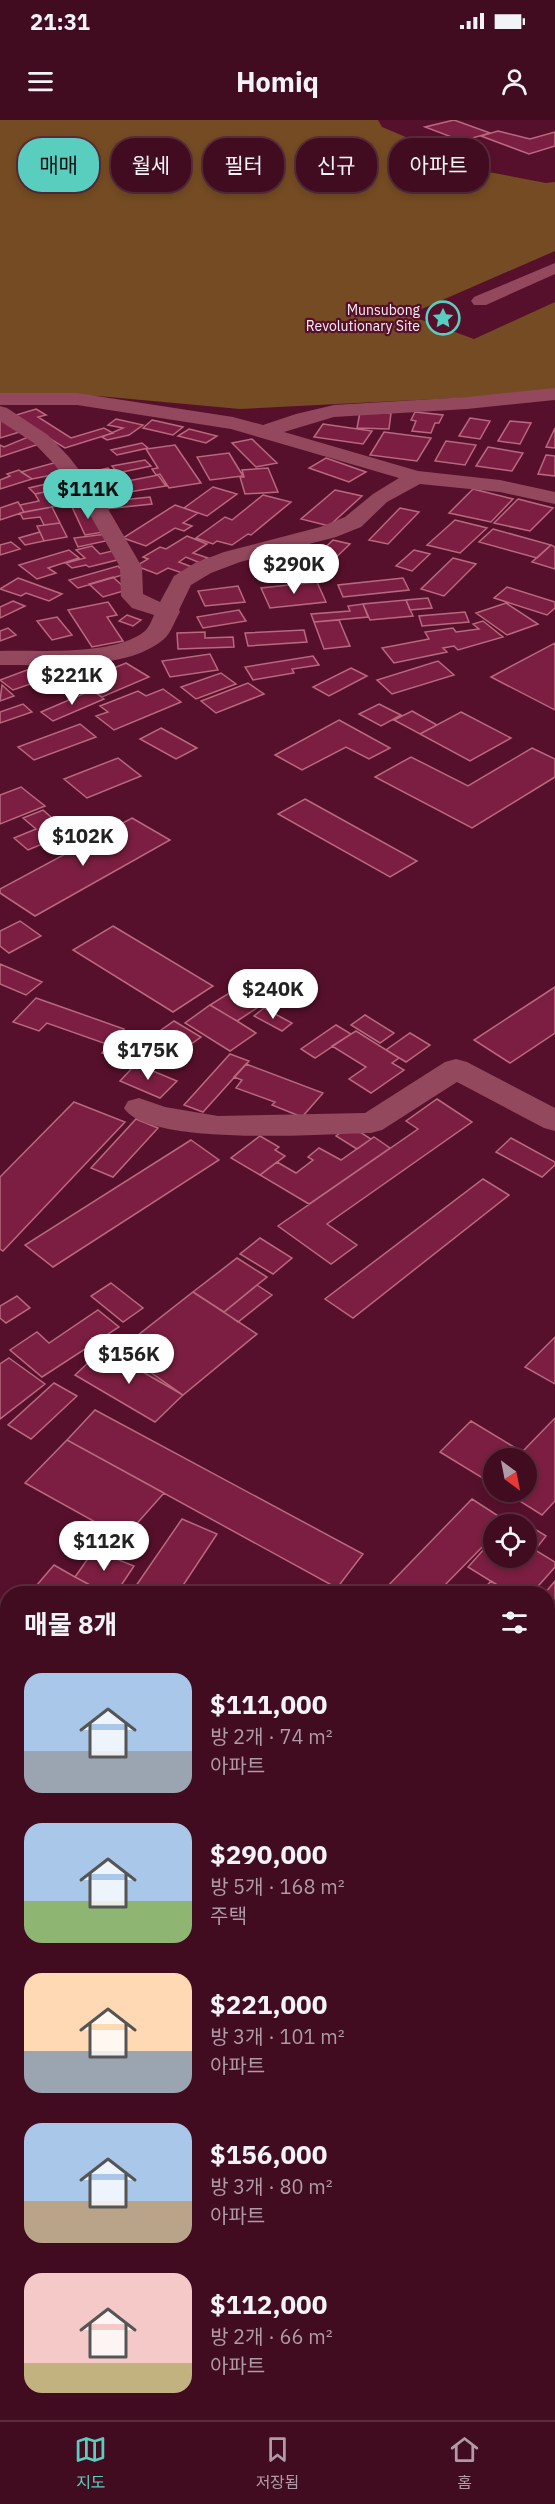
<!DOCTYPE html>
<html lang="ko">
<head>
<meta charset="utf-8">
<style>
	:root { --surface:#410c20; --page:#4c1a2d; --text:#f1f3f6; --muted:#ae9ba5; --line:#5a2c3e; --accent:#59cebe }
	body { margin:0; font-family:"IBM Plex Sans","Noto Sans KR",sans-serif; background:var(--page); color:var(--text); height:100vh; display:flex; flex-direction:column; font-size:22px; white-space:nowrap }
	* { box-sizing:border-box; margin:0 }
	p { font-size:20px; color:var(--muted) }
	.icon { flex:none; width:33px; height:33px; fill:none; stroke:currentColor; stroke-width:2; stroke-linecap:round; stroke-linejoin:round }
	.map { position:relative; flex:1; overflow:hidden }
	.drawer { position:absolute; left:0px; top:1466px; width:555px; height:836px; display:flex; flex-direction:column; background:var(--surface); border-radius:24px 24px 0 0; box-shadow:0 3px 9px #0003,0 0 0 2px var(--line) }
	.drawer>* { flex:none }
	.top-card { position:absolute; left:18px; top:18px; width:519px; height:54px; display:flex; gap:12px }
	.needle { width:39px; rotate:148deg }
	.tools { position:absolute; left:483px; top:1328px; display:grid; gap:12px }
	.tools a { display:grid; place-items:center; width:54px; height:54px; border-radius:50%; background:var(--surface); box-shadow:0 3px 9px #0003,0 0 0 2px var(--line); font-size:30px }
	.price { position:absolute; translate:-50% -51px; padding:0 14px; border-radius:21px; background:#fff; color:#222; font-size:20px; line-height:39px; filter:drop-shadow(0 2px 3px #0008) }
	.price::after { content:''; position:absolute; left:50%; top:36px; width:18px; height:14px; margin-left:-9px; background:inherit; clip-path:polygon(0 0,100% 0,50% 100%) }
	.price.current { background:var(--accent); color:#111 }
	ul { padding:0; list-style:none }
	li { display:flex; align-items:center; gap:18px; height:150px; padding:0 24px }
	li span { display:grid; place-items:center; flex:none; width:168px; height:120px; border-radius:18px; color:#555 }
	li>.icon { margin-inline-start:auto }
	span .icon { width:72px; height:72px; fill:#fffc; stroke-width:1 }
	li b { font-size:26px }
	h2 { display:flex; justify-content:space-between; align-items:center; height:72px; padding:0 24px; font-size:26px }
	.chip { padding:0 21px; border-radius:24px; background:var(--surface); box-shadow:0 3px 9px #0003,0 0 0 2px var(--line); font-size:21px; line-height:54px }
	.chip.current { background:var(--accent); color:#111 }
	.status { display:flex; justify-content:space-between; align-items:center; height:42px; padding:0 30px; background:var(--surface); direction:ltr }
	.status svg { height:16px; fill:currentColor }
	header { display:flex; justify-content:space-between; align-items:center; height:78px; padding:0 24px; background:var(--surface); font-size:27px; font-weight:700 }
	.tabs { display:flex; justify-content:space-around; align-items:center; height:84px; border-top:2px solid var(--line); background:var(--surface); font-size:16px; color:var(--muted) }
	.tabs a { display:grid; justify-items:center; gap:3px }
	.tabs .current { color:var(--accent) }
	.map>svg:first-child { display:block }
	.forest { fill:#744b22 }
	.building { fill:#7c1e41; stroke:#b8697f; stroke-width:1.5 }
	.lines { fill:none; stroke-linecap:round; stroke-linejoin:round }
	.minor { fill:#93485e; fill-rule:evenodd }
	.tertiary { fill:#93485e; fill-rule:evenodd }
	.labels { text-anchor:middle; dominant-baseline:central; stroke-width:4.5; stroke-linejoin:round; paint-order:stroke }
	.far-poi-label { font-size:14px; fill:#f9f0f2; stroke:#57102b; text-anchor:end }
</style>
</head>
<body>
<div class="status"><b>21:31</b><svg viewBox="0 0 49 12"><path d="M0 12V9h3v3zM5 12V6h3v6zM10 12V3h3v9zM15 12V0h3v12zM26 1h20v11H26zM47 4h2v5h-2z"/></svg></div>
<header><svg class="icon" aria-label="menu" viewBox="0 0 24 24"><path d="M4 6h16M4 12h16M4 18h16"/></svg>Homiq<svg class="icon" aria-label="person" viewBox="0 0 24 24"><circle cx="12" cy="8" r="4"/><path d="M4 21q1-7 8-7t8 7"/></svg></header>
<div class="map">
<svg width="555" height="2300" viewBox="0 0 555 2300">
	<rect width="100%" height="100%" fill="#57102b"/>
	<path class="forest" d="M0,0H378L382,7L420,23L438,22L442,26V30L478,50L546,63L555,62V131L408,195L474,219L555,182V273L240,289L98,276L0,274Z"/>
	<path class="building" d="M454,0L490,13L462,21L425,7Z
		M498,11L530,19L555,12V26L529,34L481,16Z
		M36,289L46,295L38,297L71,318L104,308L113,313L65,328L13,296Z
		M360,292L391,293L389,309L357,308Z
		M415,292L443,295L439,303H435L431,313L412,311L416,301L411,300Z
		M0,295L23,311L0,318Z
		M470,298L490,301L480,319L459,316Z
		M116,299L143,305L129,315L107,320L102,317L123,308L108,305Z
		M152,300L183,307L173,315L143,308Z
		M510,301L531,303L520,324L498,321Z
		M323,304L372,311L363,324L314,317Z
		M555,308V328L546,327Z
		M189,309L217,316L206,323L178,316Z
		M384,312L431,318L417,341L370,335Z
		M28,317L39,324L0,337V325L4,327Z
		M252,319L277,343L256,347L232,323Z
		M446,321L476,325L465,345L435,341Z
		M142,323L148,328L117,335L111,330Z
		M175,325L201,363L169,368L160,354L156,355L152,349L158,348L146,329Z
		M488,327L523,333L512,351L476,346Z
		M229,333L243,356L210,360L197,337Z
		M546,335L555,336V356L538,354Z
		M326,338L366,352L349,362L309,348Z
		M145,340L151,346L118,353L112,346Z
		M57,342L67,352L32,359L21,352Z
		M108,348L115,354L104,357L106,359L86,363L77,355Z
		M268,348L278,372L245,374L240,357H244L242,350Z
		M19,350L32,359L0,369V360L10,356L7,354Z
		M158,355L166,366L123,373L117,363Z
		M67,359L73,366L35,374L29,368Z
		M103,363L105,366L118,364L124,374L94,379L87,366Z
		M213,367L237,374L207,396L184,388Z
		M473,369L513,379L491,402L449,393Z
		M335,370L362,376L329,406L301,399Z
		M50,371L55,378L79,375L84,381L24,392L20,385L39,381L35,374Z
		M263,375L291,382L251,415L248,414L232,425L217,421L213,424L196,418L225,397L232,400Z
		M150,377L152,384L105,389L102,382Z
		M518,379L553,388L530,411L494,403Z
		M18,382L24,392L0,400V388Z
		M91,385L104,412L85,415L72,387Z
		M175,385L198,393L183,403L192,406L184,411L175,408L146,426L123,418Z
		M52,387L60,403L44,405L40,397L23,399L20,393Z
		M400,388L419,392L388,424L369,420Z
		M455,400L487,408L460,433L427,425Z
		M60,403L67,417L44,421L37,406Z
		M493,409L551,425L537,438L479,422Z
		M40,412L44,421L25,425L19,418Z
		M106,414L110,420L78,427L74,418Z
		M187,416L207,424L193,433L208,438L200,443L186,437L179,442L192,447L182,453L168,448L157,454L136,446L148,439L143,437L160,427L166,429Z
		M333,420L350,424L328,445L311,441Z
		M11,422L20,429L0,435V425Z
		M551,425L555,427V449L532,442Z
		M92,426L100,434L112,431L121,439L89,447L86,445L72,448L66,443L85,438L76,430Z
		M69,430L79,438L48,448L56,453L37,459L19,445Z
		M414,430L430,434L412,451L396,446Z
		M295,438L305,450L266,457L257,446Z
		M453,438L476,444L444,476L421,469Z
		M118,446L126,454L78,468L69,460Z
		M113,457L127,470L103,477L89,464Z
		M18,458L62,474L49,481L26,473L21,476L0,469Z
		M403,458L409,470L343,477L338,465Z
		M317,462L326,482L270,488L261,468Z
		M238,466L245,482L205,486L198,471Z
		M507,467L555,482V488L547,495L494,478Z
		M428,478L432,488L410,490L406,480Z
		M406,480L413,496L370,500L363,484Z
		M13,481L25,486L0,498V487Z
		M108,482L117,495L107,497L123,521L92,527L68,490Z
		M506,483L538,504L507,515L476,493Z
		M363,484L368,497L314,502L311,494L350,491L348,486Z
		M239,490L246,501L203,508L197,497Z
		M465,492L469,502L422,506L419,496Z
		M127,495L141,500L133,506L119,501Z
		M57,497L72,515L52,520L37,501Z
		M339,500L350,526L324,529L314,502Z
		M483,501L503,517L458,530L454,526L443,528L447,532L394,543L382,528L429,519L425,512L453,508L456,512L479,509L473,504Z
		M8,508L16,515L0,521V511Z
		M304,510L307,522L248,526L245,513Z
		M205,512V518L233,517L234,527L178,529L177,513Z
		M555,523V590L491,557Z
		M210,534L218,550L170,557L162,541Z
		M313,536L319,545L292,549L294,553L253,560L245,547Z
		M438,541L454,555L392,574L377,560Z
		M126,543L149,557L102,577L79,562Z
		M43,544L57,555L13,570L0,560Z
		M351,548L367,556L329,576L313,567Z
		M221,553L236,564L196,579L181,567Z
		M248,563L264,574L216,593L201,581Z
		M2,565L14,576L0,581Z
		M163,569L181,582L114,610L96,596L108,592L100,586L138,571L146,576Z
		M92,570L104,579L53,601L41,592Z
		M23,584L32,592L0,603V592Z
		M379,584L401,595L381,606L359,594Z
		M412,591L437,605L420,614L394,600Z
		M461,592L511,618L470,641L420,614Z
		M339,600L390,628L369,639L346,627L302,650L275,635Z
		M80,604L96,617L34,640L18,627Z
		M161,608L197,628L176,639L140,619Z
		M532,628L555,639V657L472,708L375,657L411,637L468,666Z
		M118,638L141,656L87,678L64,659Z
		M21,667L45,686L0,704V675Z
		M305,679L417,741L390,757L278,694Z
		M43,690L69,713L28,730L14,718L36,709L23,698Z
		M132,698L170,720L35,796L0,773V769Z
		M20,801L41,816L9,833L0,826V811Z
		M113,806L213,866L173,892L73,830Z
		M0,844L42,862L26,875L0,864Z
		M260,854L294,874L285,880L277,875L237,901L210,885Z
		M555,867V913L510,943L474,920Z
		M36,878L124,909L109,925L47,903L39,911L13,902Z
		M210,885L237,901L256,913L230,931L185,903Z
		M264,888L292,903L282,911L254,896Z
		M365,895L394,913L380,923L351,905Z
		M174,901L201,917L184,929L157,913Z
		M336,905L351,914L315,938L301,929Z
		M356,911L399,938L392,943L404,950L371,973L349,959L366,947L332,926Z
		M121,912L150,923L132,944L102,933Z
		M410,913L430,925L406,942L386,930Z
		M230,934L249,941L203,992L184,985Z
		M136,944L177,961L160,978L120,961Z
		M246,944L323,973L302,997L272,985L275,982L236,968L242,960L234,957Z
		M437,979L472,1002L327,1104L357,1125L331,1144L278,1106L418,1009L406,1001Z
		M74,982L125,1002L3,1131L0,1129V1057Z
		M136,999L158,1008L113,1057L91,1048Z
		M344,1010L360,1012L371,1019L357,1029L336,1016Z
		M260,1016L279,1027L275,1030L285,1036L260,1055L231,1038Z
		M374,1017L390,1028L309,1084L260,1055L277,1042L296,1053L313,1040L308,1037L319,1028L341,1040Z
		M511,1018L555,1042V1045L542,1057L496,1032Z
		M191,1020L219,1040L53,1147L25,1125Z
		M483,1059L509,1075L353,1198L325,1179Z
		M260,1118L292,1138L273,1154L240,1134Z
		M237,1138L267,1157L224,1192L193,1172Z
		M111,1163L143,1188L123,1202L91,1176Z
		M257,1165L272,1175L238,1202L224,1192Z
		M193,1172L257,1214L183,1275L119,1230Z
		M17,1176L30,1188L6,1203L0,1198V1186Z
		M98,1190L119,1207L42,1257L10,1230L37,1212L49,1223Z
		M555,1217V1264L525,1247Z
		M103,1229L113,1235L183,1275L155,1302L75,1255Z
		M119,1230L183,1275L113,1235Z
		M9,1238L45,1264L0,1299V1244Z
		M54,1263L77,1276L31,1319L8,1305Z
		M95,1290L363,1434L337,1468L67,1320Z
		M555,1298V1381L542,1395L504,1371H526V1338H494V1365L440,1332L471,1301L522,1332Z
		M67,1320L164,1373L124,1418L25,1363Z
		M472,1379L506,1401L504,1404H494V1415L437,1473H381Z
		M514,1396L546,1416L535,1430L555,1442V1447L532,1473H510L468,1447L494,1418V1437H526V1404H506Z
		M182,1399L217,1414L178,1473H131Z
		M94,1430L134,1446L116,1473H105L75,1457Z
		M54,1445L75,1457L105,1473H30Z
		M491,1461L510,1473H480Z
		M555,1461V1504L548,1499V1473H545Z
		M548,2044L555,2050V2164L548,2175Z
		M439,2294H512L508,2300H435Z"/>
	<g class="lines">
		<path class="minor" d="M555,268V280L467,289L334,297L284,312L418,351L500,360L555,372V384L500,372L420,364L387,382L361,407L336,417L240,442L211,453L191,465L179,490L180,492C175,500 171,513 164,519C126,552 47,544 0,545V531C39,530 115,536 145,511C149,507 152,500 154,495L132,488L121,476L120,447L86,388L55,345L34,323L0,301V286L7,288L48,315L69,337L104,382L142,447L143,474L160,482L174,456L195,443L224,432L320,407L345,397L373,374L399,358L231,309L77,285H0V273H77L233,297L263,305L296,294L334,285L467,277Z
			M456,939L467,942L555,988V1011L544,1008L457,962L382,1010L371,1013C325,1014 148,1027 124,988L128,981L139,978L165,987L218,996L365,993L445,942Z
			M555,1707V1753L548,1755V1710Z
			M83,2294H136L134,2300H81Z
			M260,2294H315L317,2300H262Z"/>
		<path class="tertiary" d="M555,143V154L486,185H474L471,181L474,177Z
			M548,1562H555V1596H548Z
			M0,1566H8V1600H0Z"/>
	</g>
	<defs>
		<g id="sight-ring" transform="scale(1.725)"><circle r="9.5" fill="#57102b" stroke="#59cebe" stroke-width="1.5"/><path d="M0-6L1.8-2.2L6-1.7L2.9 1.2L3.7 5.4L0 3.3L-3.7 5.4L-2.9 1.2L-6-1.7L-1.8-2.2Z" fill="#59cebe"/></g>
	</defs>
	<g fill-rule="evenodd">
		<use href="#sight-ring" x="443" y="198"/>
	</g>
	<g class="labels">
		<g class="far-poi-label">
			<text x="420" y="190">Munsubong<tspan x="420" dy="16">Revolutionary Site</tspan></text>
		</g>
	</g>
</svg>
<div class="tools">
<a><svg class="needle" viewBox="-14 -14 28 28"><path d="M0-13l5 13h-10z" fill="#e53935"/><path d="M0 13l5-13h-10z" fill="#ae9ba5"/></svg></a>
<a><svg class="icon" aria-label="locate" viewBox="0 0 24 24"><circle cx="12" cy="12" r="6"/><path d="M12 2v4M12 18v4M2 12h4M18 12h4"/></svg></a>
</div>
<b class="price current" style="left:88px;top:400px">$111K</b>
<b class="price" style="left:294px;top:475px">$290K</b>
<b class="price" style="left:72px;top:586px">$221K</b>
<b class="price" style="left:83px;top:747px">$102K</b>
<b class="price" style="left:273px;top:900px">$240K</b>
<b class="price" style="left:148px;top:961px">$175K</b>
<b class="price" style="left:129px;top:1265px">$156K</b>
<b class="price" style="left:104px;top:1452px">$112K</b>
<div class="top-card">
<a class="chip current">매매</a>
<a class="chip">월세</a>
<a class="chip">필터</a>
<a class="chip">신규</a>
<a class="chip">아파트</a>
</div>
<section class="drawer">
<h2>매물 8개<svg class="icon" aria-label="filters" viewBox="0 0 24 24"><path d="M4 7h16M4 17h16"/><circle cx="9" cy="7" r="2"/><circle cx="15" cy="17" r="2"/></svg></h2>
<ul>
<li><span style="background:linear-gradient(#a9c7e8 65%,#9aa5b1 0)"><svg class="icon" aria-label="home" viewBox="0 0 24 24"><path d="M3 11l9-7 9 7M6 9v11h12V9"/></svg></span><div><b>$111,000</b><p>방 2개 · 74 m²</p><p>아파트</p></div></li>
<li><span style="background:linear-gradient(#a9c7e8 65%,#8fb573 0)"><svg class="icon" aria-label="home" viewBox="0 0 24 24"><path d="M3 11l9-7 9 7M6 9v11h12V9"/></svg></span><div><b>$290,000</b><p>방 5개 · 168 m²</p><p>주택</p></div></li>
<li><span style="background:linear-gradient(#ffd9b3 65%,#9aa5b1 0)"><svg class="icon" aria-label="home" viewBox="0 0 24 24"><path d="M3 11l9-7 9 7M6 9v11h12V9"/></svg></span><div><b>$221,000</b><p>방 3개 · 101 m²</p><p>아파트</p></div></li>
<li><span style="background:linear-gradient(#a9c7e8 65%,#b9a48a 0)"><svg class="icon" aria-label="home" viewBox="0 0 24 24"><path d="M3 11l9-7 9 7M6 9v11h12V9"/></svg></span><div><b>$156,000</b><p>방 3개 · 80 m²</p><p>아파트</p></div></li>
<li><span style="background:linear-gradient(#f6c9c9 75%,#c2b280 0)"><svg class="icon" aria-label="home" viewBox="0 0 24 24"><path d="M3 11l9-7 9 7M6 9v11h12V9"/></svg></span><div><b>$112,000</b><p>방 2개 · 66 m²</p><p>아파트</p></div></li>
</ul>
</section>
</div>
<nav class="tabs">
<a class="current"><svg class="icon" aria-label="map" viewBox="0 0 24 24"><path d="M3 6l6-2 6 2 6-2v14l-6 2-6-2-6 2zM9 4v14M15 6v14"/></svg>지도</a>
<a><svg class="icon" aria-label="saved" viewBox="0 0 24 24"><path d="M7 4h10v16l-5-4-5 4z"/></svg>저장됨</a>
<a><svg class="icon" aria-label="home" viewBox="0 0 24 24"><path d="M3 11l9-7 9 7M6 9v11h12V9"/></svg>홈</a>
</nav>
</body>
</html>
